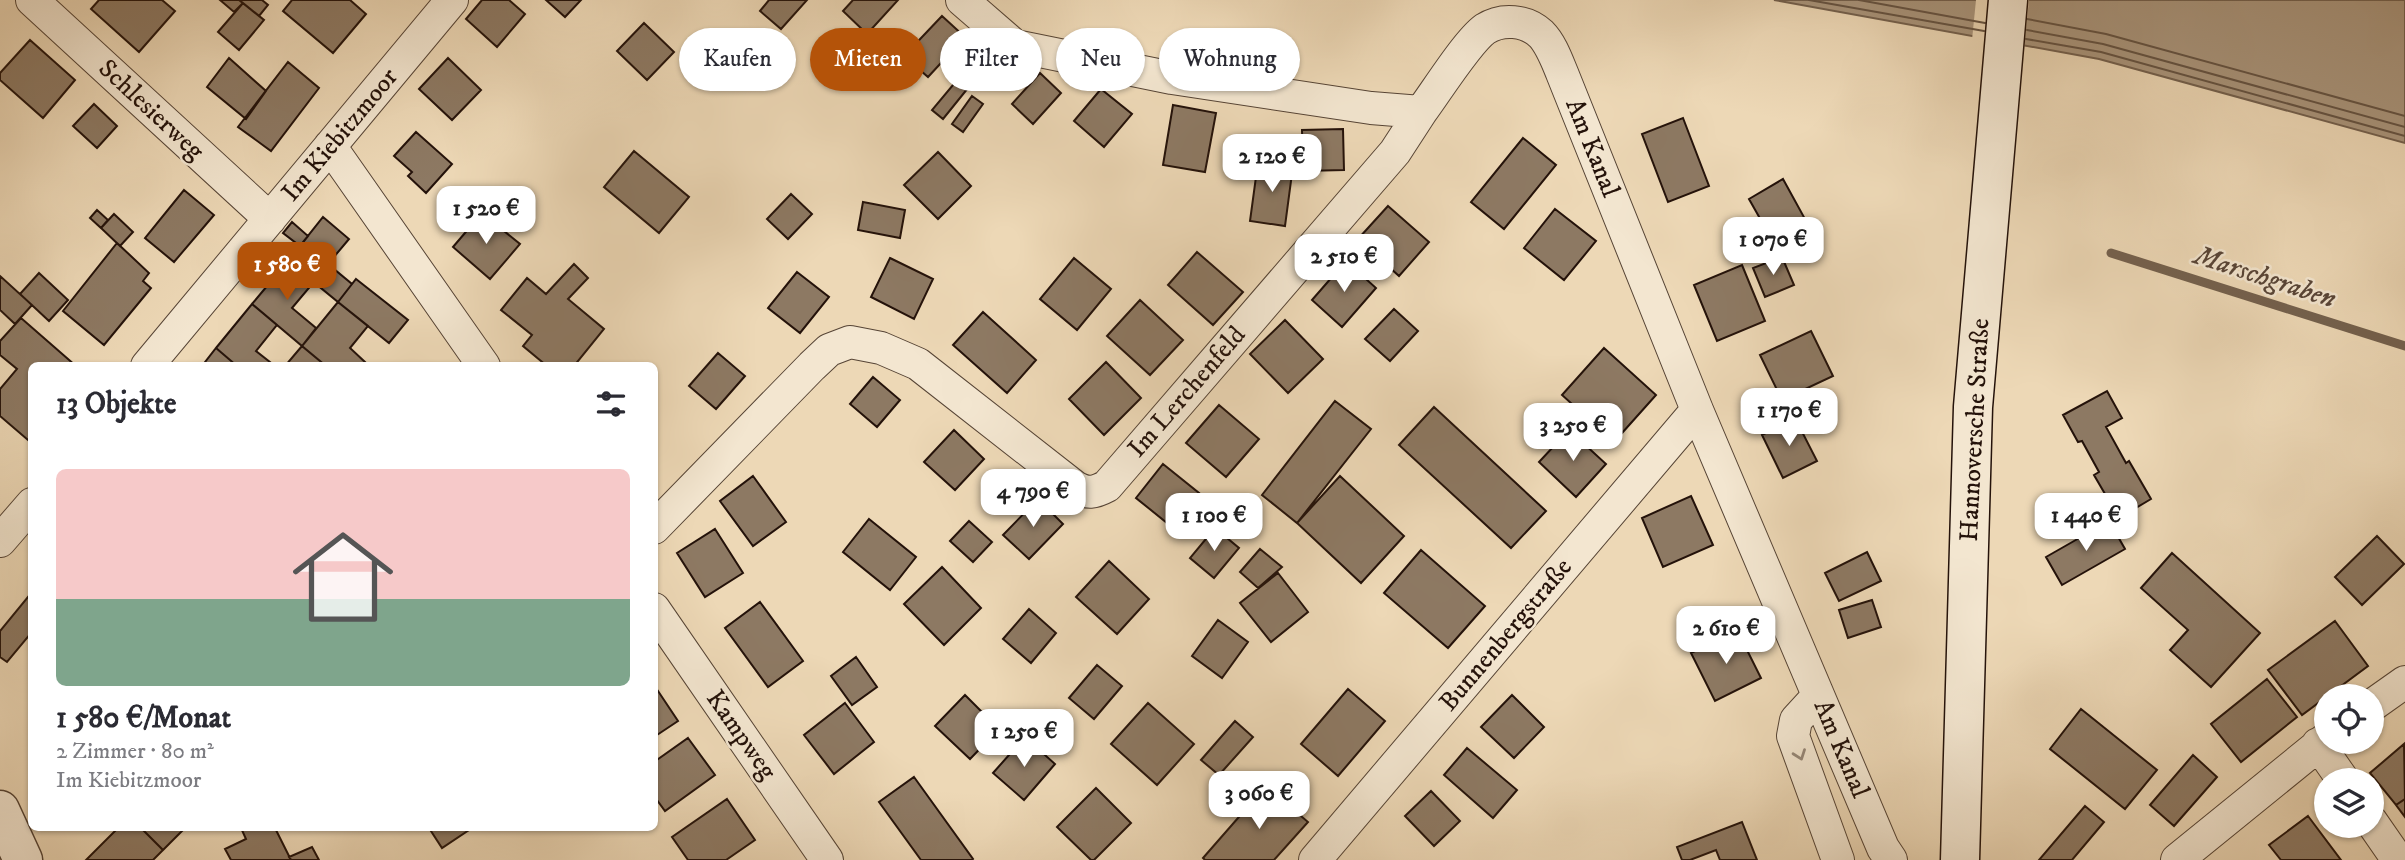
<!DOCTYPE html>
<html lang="de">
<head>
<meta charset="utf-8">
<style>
	:root { --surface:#fff; --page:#f7f7f7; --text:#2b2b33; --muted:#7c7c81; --accent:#b45309 }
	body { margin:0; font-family:"IM FELL DW Pica",serif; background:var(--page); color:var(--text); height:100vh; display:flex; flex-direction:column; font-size:26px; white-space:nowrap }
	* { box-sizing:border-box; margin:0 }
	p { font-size:23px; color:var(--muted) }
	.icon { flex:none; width:38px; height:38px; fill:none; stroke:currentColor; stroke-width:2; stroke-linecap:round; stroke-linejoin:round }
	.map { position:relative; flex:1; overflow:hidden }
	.panel { position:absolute; left:28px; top:362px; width:630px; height:469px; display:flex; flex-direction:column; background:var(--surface); border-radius:10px; box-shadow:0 2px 5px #0004 }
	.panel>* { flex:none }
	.guide { position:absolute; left:679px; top:28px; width:665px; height:63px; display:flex; gap:14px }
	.tools { position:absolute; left:2314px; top:684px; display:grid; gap:14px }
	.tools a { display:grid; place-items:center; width:70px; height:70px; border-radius:50%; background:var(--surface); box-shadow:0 2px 5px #0004; font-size:35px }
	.price { position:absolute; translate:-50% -60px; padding:0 16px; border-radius:14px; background:#fff; color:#222; font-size:23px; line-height:46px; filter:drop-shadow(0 2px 4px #0008) }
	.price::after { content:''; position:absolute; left:50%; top:42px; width:21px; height:16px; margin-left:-10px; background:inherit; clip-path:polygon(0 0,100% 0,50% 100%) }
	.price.selected { background:var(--accent); color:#fff }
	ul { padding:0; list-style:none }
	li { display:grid; align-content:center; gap:14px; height:371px; padding:0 28px }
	li span { display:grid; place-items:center; height:217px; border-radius:10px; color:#555 }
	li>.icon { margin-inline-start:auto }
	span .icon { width:126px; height:126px; fill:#fffc; stroke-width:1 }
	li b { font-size:30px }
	h2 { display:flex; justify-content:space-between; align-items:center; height:84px; padding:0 28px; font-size:30px }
	.pill { padding:0 24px; border-radius:32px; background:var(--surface); box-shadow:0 2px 5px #0004; font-size:24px; line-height:63px }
	.pill.selected { background:var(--accent); color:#fff }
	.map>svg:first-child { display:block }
	.water { fill:#a9957c; stroke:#74614e; stroke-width:2 }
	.pier { fill:#edd8b6 }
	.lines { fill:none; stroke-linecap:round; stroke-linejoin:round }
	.shore { stroke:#665443; stroke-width:2 }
	.stream { stroke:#74614e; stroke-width:9 }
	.building { fill:#8d7963; stroke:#24120a; stroke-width:2 }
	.minor-casing { stroke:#564435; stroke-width:34 }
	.tertiary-casing { stroke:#564435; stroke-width:41 }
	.secondary-casing { stroke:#24120a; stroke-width:41 }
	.minor { stroke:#f3e6d0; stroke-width:32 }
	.tertiary { stroke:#f3e6d0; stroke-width:38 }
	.secondary { stroke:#f3e6d0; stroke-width:38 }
	.oneway { stroke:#968777 }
	.labels { text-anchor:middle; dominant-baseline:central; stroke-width:5; stroke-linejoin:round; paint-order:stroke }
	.street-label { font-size:26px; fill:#24120a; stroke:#f3e6d0 }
	.water-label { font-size:28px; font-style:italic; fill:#594638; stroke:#f3e6d0 }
</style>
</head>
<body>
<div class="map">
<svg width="2405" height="860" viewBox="0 0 2405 860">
	<rect width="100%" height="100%" fill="#edd8b6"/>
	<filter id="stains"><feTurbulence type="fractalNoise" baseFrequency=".00286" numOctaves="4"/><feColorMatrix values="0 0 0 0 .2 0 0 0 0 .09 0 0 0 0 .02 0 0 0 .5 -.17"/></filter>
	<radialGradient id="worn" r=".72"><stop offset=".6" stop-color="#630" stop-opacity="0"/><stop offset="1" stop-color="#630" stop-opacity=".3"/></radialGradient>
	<path class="water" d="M1774,0H2405V143L2099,59Z"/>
	<path class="pier" d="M1976,0H2029L2024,49L1972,40Z"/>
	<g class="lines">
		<path class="shore" d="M1809,0L1984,31
			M1859,0L1985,23
			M2027,19L2106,34L2405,116
			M2027,30L2103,44L2405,127
			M2026,39L2101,52L2405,136"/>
		<path class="stream" d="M2111,253L2405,346"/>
	</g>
	<path class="building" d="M99,0H162L175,11L139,52L91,9Z
		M220,0H239L243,3L234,12Z
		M239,0H262L268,5L259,16Z
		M292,0H350L366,14L333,53L283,11Z
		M482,0H509L525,14L497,47L466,19Z
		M546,0H581L565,17Z
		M769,0H807L781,29L760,11Z
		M853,0H898L867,34L843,11Z
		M243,3L264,20L239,50L218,32Z
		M942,16L965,37L928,77L904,56Z
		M644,23L674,52L647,80L617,51Z
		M30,40L75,80L43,118L0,80V73Z
		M229,58L266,91L246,119L207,87Z
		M448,58L481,90L452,120L419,89Z
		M288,62L319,88L271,151L238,127Z
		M1040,73L1061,93L1033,124L1012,104Z
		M958,79L968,88L943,119L932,110Z
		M1101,89L1132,114L1104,147L1074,121Z
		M972,96L983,104L963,132L952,124Z
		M94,104L117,126L97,148L73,126Z
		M1173,105L1216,113L1205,172L1163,165Z
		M1683,118L1709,186L1668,202L1642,134Z
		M1343,129L1344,170L1303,171L1302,130Z
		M416,132L452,164L426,193L408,176L412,172L394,156Z
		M1523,138L1556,165L1504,229L1471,202Z
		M634,151L689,197L659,233L604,187Z
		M938,152L971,186L938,219L904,185Z
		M1258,162L1293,166L1285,226L1250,221Z
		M1783,179L1805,219L1771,238L1749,199Z
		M184,190L214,215L174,262L145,238Z
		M791,194L812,214L788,239L767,219Z
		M863,202L905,210L900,238L858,230Z
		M1388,206L1429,242L1399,276L1358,239Z
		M1555,209L1596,241L1564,280L1524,248Z
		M97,210L108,220L101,228L90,218Z
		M482,213L520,244L490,279L453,247Z
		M114,214L133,232L120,246L101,228Z
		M323,217L349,239L328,264L352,284L338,302L288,261Z
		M292,222L308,236L300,246L283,233Z
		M117,243L149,273L143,281L151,288L104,345L63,311Z
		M1197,252L1243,292L1213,325L1168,285Z
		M1782,257L1794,285L1765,297L1753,268Z
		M890,258L933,279L914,319L871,297Z
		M1074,258L1111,289L1077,330L1040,299Z
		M288,261L314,282L292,308L316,328L302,346L252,304Z
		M1346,261L1376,288L1342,327L1312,300Z
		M574,264L588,278L568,299L604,329L574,366H547L523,346L532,335L501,310L527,278L546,294Z
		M1742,265L1765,321L1717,341L1694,285Z
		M797,272L829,297L800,333L768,308Z
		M39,273L68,300L49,321L20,294Z
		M0,276L32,305L15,324L0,310Z
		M356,279L408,320L389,343L338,302Z
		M1140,300L1183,340L1150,375L1107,336Z
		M338,302L368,326L350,348L366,363L364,366H326L302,346Z
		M252,304L277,325L256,351L275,366H237L216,348Z
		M1394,309L1418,331L1390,361L1365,339Z
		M983,312L1036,360L1007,393L953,345Z
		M21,318L76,366H32V437L28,440L0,416V389L17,369L0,355V341Z
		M1285,320L1323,359L1288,393L1250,354Z
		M1811,331L1833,376L1782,400L1760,355Z
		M302,346L326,366H285Z
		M216,348L237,366H202Z
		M1604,348L1656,395L1614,442L1562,395Z
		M718,353L745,376L716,409L689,386Z
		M1106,362L1141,398L1104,435L1069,399Z
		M873,377L900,400L877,427L850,404Z
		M2107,391L2122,418L2106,427L2126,463L2129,461L2151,499L2119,518L2094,475L2099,472L2082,441L2078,442L2063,415Z
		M1335,401L1371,429L1297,523L1262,495Z
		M1219,405L1259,439L1226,477L1186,443Z
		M1434,407L1546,511L1511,548L1399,445Z
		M1795,418L1817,461L1783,478L1762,435Z
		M954,430L984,459L955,490L924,462Z
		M1569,430L1606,464L1576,497L1539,462Z
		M1163,464L1199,493L1172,527L1136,498Z
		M753,476L786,522L753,546L720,501Z
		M1340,476L1404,536L1361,583L1297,523Z
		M1691,496L1713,545L1663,567L1642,518Z
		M1038,499L1063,524L1029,559L1003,535Z
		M869,519L916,557L890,590L843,552Z
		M969,521L992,542L973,562L950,541Z
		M2109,521L2125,549L2062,585L2046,557Z
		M1215,528L1239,548L1214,578L1190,558Z
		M715,529L743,573L705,597L677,553Z
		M2377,536L2404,564L2362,605L2335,577Z
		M1260,549L1282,567L1258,588L1240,572Z
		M1421,550L1485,606L1448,648L1384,593Z
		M1867,552L1881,581L1839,601L1825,573Z
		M2172,553L2260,633L2211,687L2170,650L2188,630L2141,588Z
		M1109,561L1149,599L1117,634L1076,597Z
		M942,567L981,608L944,645L904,604Z
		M1278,573L1308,612L1271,642L1240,603Z
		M32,592V632L7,662L0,657V631Z
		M1872,600L1881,627L1848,638L1839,610Z
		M760,602L803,661L768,687L725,628Z
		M1029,609L1056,633L1031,663L1003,639Z
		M1218,620L1248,642L1222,678L1192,656Z
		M2335,621L2368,666L2302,715L2268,670Z
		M1737,630L1761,678L1715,701L1691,653Z
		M856,657L877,687L852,705L831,676Z
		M1097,665L1122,686L1094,719L1069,698Z
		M2267,679L2297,717L2241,762L2211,724Z
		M654,685L678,721L654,737Z
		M1348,689L1385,721L1338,776L1301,744Z
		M965,695L999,729L970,759L935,726Z
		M1512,695L1544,727L1514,758L1481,727Z
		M845,703L874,742L834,774L804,735Z
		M1148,703L1194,744L1157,785L1111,744Z
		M2081,709L2157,770L2125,809L2050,749Z
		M1235,721L1253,737L1219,775L1201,760Z
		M1025,737L1055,764L1024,800L993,773Z
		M688,738L715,775L665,811L654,796V762Z
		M2404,744L2405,799L2396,805L2370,773Z
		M1467,748L1517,790L1493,818L1444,775Z
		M2193,755L2217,777L2174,826L2150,805Z
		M914,777L973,859L972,860H921L879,802Z
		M1266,786L1308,822L1274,860H1205L1203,858Z
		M1096,788L1131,823L1094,860H1091L1057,827Z
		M1431,791L1460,821L1434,846L1405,816Z
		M727,799L755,840L726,860H688L672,837Z
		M2405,799V817L2396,805Z
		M2085,806L2104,822L2072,860H2039Z
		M2308,816L2341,860H2281L2269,845Z
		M1742,822L1757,860H1720L1716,850L1690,860H1682L1677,847Z
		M118,828H141L163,850L153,860H86Z
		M141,828H185L163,850Z
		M241,828H275L291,860H231L225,849L246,839Z
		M429,828H472L442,848Z
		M312,847L319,860H291L289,857Z"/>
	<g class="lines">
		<g class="minor-casing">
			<path id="minor" d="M32,0L270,219
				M962,0L1015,46L1172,78L1371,108L1421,112C1436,92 1467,42 1485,29C1502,18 1526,20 1541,34C1551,44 1557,61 1562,73L1697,410L1883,848L1891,860
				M330,146L484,366
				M147,366L452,0
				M654,528L812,366L829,350L850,342L881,348L918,364L1075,487C1088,494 1094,493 1107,486L1395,152L1421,112
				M0,541L32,504
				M654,609L827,860
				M1818,696L1796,720L1793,736L1838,860
				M2371,706L2405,682
				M2318,744L2343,780
				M2371,821L2398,860
				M1315,860L1697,410
				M2177,860L2326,739"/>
		</g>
		<g class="tertiary-casing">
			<path id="tertiary" d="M0,810L23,860"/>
		</g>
		<g class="secondary-casing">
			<path id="secondary" d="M1960,860L1973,407L2008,0"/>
		</g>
		<use href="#minor" class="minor"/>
		<use href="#tertiary" class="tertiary"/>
		<use href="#secondary" class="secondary"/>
	</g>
	<defs><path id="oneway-chevron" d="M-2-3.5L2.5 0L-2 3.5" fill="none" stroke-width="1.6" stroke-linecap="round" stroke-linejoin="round" transform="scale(1.75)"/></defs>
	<use class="oneway" href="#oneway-chevron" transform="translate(1800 755) rotate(70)"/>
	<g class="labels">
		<g class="street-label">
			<text transform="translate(151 110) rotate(43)">Schlesierweg</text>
			<text transform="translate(340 135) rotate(-50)">Im Kiebitzmoor</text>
			<text transform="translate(1592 148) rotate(68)">Am Kanal</text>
			<text transform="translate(1187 392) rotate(-49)">Im Lerchenfeld</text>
			<text transform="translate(1975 430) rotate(-87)">Hannoversche Straße</text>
			<text transform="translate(1506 635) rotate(-50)">Bunnenbergstraße</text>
			<text transform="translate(741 735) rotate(55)">Kampweg</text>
			<text transform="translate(1841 749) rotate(67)">Am Kanal</text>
		</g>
		<g class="water-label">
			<text transform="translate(2265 277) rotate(18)">Marschgraben</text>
		</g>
	</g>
	<rect width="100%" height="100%" filter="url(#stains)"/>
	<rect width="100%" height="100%" fill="url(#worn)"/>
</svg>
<div class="tools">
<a><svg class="icon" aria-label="locate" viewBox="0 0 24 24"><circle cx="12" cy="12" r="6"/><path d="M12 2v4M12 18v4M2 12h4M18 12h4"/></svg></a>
<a><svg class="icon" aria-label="layers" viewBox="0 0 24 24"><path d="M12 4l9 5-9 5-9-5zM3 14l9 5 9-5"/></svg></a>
</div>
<b class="price" style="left:1272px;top:194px">2 120 €</b>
<b class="price" style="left:486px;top:246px">1 520 €</b>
<b class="price" style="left:1773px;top:277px">1 070 €</b>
<b class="price" style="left:1344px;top:294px">2 510 €</b>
<b class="price selected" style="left:287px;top:302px">1 580 €</b>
<b class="price" style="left:1789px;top:448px">1 170 €</b>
<b class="price" style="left:1573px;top:463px">3 250 €</b>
<b class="price" style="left:1033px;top:529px">4 790 €</b>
<b class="price" style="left:1214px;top:553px">1 100 €</b>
<b class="price" style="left:2086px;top:553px">1 440 €</b>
<b class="price" style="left:1726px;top:666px">2 610 €</b>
<b class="price" style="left:1024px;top:769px">1 250 €</b>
<b class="price" style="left:1259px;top:831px">3 060 €</b>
<div class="guide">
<a class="pill">Kaufen</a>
<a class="pill selected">Mieten</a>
<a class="pill">Filter</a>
<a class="pill">Neu</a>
<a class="pill">Wohnung</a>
</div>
<section class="panel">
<h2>13 Objekte<svg class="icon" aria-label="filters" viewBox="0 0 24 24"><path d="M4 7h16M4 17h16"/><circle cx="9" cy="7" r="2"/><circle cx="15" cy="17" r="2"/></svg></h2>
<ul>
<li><span style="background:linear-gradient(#f6c9c9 60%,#7fa58c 0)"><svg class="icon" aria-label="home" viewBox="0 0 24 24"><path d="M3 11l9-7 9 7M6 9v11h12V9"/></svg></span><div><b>1 580 €/Monat</b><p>2 Zimmer · 80 m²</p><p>Im Kiebitzmoor</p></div></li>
</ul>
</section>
</div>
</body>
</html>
